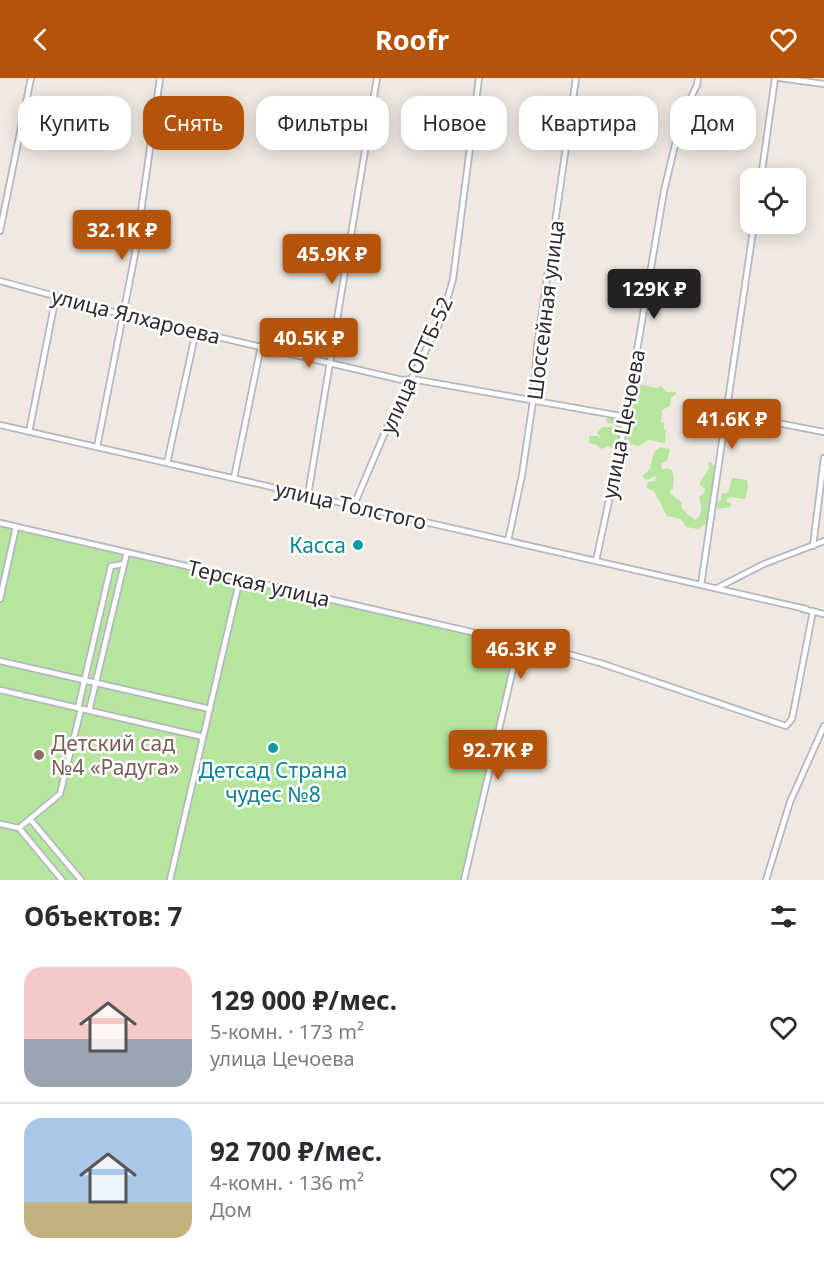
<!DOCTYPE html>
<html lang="ru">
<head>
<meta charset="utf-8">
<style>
	:root { --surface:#fff; --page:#f2f2f3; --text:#2b2b33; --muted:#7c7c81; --line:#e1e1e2; --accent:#b45309 }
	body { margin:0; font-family:"Noto Sans",sans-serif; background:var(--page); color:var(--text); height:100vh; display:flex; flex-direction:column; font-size:22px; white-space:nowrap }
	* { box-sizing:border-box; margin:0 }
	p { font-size:20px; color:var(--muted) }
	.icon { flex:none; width:33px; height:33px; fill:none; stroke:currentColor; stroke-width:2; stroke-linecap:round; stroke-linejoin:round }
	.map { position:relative; height:802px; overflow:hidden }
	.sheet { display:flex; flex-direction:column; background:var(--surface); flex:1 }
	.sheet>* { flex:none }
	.guide { position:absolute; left:18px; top:18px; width:789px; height:54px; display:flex; gap:12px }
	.tools { position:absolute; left:740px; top:90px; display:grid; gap:12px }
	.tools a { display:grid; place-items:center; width:66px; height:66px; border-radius:12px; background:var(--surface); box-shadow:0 3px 15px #0003; font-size:30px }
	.price { position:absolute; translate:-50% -51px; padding:0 14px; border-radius:6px; background:var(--accent); color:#fff; font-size:20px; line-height:39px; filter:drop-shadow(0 2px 3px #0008) }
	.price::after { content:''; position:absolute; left:50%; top:36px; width:18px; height:14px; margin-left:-9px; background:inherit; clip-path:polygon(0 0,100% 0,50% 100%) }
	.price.on { background:#222; color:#fff }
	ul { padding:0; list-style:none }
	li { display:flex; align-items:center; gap:18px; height:150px; padding:0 24px }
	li+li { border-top:2px solid var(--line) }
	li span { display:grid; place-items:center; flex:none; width:168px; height:120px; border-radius:18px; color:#555 }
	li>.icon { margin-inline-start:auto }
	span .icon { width:72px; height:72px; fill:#fffc; stroke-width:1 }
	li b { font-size:26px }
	h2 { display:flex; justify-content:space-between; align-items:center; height:72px; padding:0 24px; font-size:26px }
	.tag { padding:0 21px; border-radius:18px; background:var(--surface); box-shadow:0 3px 15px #0003; font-size:21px; line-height:54px }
	.tag.on { background:var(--accent); color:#fff }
	header { display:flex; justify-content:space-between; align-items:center; height:78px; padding:0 24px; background:var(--accent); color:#fff; font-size:27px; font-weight:700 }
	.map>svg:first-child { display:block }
	.green { fill:#b6e59e }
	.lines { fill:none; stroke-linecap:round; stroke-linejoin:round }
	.minor-casing { stroke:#b4b7c1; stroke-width:8 }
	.minor { stroke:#fff; stroke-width:4.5 }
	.culture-dot { fill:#0f9aa8; stroke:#fff; stroke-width:2 }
	.education-dot { fill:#8d6e63; stroke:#fff; stroke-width:2 }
	.labels { text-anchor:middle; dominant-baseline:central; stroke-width:5; stroke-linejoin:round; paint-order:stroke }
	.street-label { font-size:21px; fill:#2e2e2e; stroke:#fff }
	.culture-label { font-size:21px; fill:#0d838f; stroke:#fff; text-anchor:end }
	.education-label { font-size:21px; fill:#785e54; stroke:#fff; text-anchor:start }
</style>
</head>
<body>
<header><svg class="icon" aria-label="back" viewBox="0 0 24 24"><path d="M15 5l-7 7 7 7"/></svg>Roofr<svg class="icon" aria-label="heart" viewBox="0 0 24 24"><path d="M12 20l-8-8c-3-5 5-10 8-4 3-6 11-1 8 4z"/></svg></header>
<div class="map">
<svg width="824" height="802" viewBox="0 0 824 802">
	<rect width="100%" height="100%" fill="#efe9e1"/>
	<path class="green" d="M643,307L657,310L661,308L666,314H676V316L671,320L670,328L662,332L661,344L664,345V352H666L665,365L649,362L638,368L628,365V361L625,360L617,372L608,368L601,371L597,367L589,365V358H597L602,361L597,355L602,349H615V346L608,345L606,343L608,338L619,339L621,345L619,350H621L631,321L637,317L636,310Z
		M660,369L670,371L667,383L661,386L662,392L667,390L672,392L674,400L673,411L670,412V415L682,425L681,429L688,437L695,442C704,437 701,426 699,419L704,415L705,411L699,406L709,390L708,385L711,384L713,388H715L717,404L719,407L712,423L716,426L721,421V416L728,415L732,400L747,402L748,409L745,421L730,419L726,423L731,425V429L718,431L716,427L713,441L698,451L686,449L681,441L667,438L654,413L646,410L648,404L655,403L656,398L646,402L642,398L650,391L654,374Z
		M0,445L519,565L464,802H0Z"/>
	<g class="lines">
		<g class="minor-casing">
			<path id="minor" d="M780,0L824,6
				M761,100L775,0
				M0,153L31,0
				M0,203L124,237L402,302L412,301L626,339
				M726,335L824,354
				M0,347L806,531
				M29,354L56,218
				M97,369L135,176L160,0
				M167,385L196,253
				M234,400L261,268
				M308,417L377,0
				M354,427L388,347L442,240L453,201L479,0
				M0,445L519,565L534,566L603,586L786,648L792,641L813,533
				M508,463L522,397L533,323L537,269L576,0
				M813,468L824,380
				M596,483L622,361L664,113L682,38L697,7L698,0
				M701,507L754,146
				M717,510L764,486L824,463
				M0,521L16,449
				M803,531L824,536
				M0,583L210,631
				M0,612L203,659
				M78,630L111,488L124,486
				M89,633L127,474
				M30,741L81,802
				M0,746L19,750L60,716L81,631
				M19,750L62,802
				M170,802L240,500
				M464,802L519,565
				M766,802L790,724L824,648"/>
		</g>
		<use href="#minor" class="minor"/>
	</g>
	<g class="culture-dot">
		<circle cx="358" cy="467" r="6"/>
		<circle cx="273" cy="670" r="6"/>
	</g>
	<circle class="education-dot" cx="39" cy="677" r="6"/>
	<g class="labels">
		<g class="street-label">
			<text transform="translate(545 232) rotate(-83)">Шоссейная улица</text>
			<text transform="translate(136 238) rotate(14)">улица Ялхароева</text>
			<text transform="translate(416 287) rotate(-66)">улица ОГТБ-52</text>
			<text transform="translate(623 346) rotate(-79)">улица Цечоева</text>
			<text transform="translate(351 427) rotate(13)">улица Толстого</text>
			<text transform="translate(259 505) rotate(13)">Терская улица</text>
		</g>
		<g class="culture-label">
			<text x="346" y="467">Касса</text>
			<text x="273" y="692" text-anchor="middle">Детсад Страна<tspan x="273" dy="24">чудес №8</tspan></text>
		</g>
		<g class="education-label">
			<text x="51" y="665">Детский сад<tspan x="51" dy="24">№4 «Радуга»</tspan></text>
		</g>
	</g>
</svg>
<div class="tools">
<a><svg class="icon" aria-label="locate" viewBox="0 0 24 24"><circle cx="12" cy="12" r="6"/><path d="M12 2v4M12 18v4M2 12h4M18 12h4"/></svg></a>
</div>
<b class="price" style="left:122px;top:183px">32.1K ₽</b>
<b class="price" style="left:332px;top:207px">45.9K ₽</b>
<b class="price on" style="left:654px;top:242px">129K ₽</b>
<b class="price" style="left:309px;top:291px">40.5K ₽</b>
<b class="price" style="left:732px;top:372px">41.6K ₽</b>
<b class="price" style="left:521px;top:602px">46.3K ₽</b>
<b class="price" style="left:498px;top:703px">92.7K ₽</b>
<div class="guide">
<a class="tag">Купить</a>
<a class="tag on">Снять</a>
<a class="tag">Фильтры</a>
<a class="tag">Новое</a>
<a class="tag">Квартира</a>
<a class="tag">Дом</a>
</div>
</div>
<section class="sheet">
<h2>Объектов: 7<svg class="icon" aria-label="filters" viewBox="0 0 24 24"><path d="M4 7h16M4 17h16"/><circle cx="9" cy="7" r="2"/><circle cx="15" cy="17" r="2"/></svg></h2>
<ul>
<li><span style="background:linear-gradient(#f6c9c9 60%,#9aa5b1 0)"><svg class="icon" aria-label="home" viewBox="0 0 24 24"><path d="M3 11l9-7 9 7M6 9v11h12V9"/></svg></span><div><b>129 000 ₽/мес.</b><p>5-комн. · 173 m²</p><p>улица Цечоева</p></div><svg class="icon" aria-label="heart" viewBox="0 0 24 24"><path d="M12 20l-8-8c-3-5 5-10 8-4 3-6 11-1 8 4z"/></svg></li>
<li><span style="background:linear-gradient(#a9c7e8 70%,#c2b280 0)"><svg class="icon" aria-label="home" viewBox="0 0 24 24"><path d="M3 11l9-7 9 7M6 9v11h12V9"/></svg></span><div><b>92 700 ₽/мес.</b><p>4-комн. · 136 m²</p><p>Дом</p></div><svg class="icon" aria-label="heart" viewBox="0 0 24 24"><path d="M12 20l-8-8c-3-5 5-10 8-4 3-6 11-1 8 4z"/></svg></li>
</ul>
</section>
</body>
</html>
